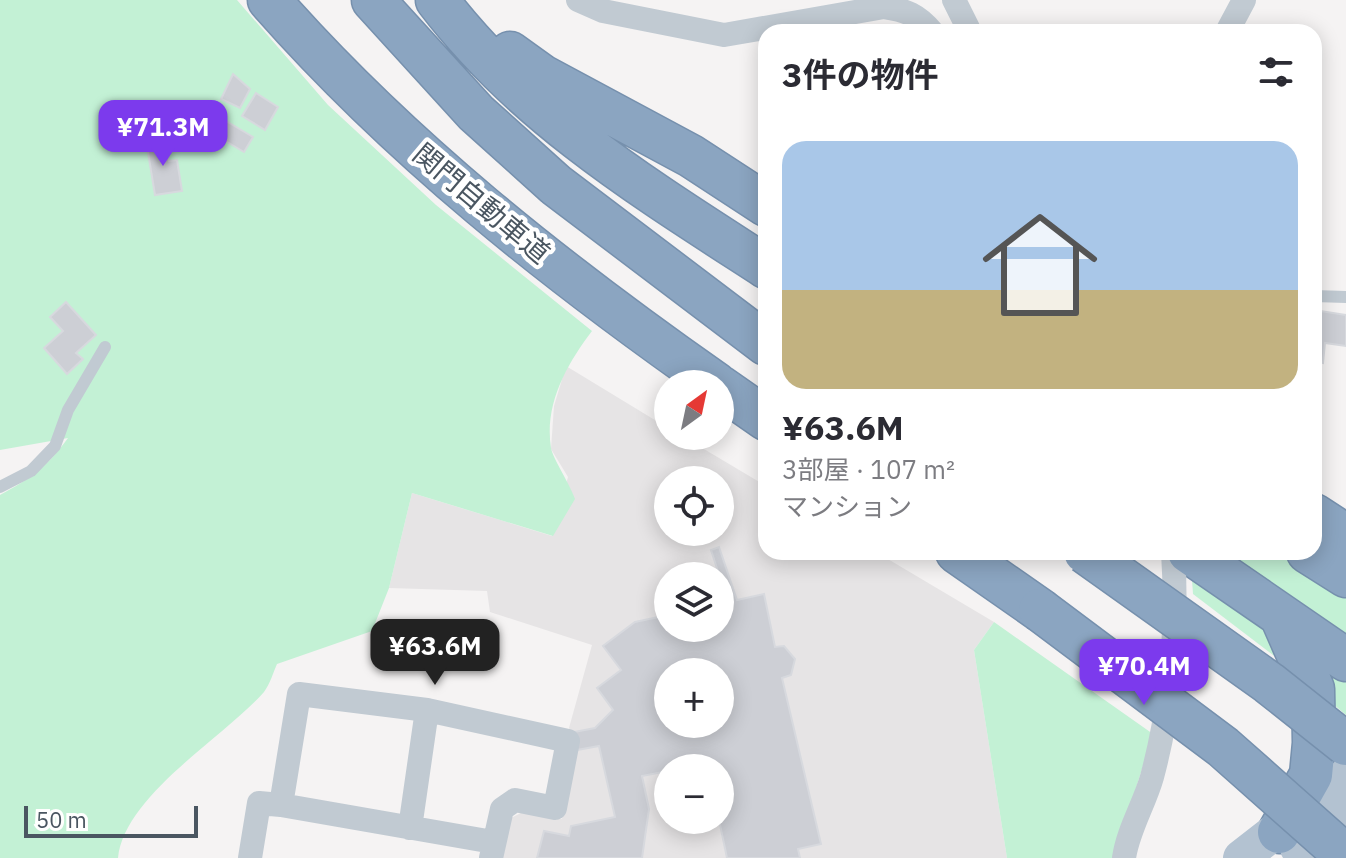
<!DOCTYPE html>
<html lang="ja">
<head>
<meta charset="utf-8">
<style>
	:root { --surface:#fff; --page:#f2f2f3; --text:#2b2b33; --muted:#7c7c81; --line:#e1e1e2; --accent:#7c3aed }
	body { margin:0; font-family:"IBM Plex Sans","Noto Sans JP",sans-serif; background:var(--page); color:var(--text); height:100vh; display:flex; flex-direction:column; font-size:30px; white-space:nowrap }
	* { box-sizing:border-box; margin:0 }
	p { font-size:26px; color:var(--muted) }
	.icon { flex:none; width:44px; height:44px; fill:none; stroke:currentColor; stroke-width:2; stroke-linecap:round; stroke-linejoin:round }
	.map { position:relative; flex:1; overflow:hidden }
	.panel { position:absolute; left:758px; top:24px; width:564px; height:536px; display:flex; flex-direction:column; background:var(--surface); border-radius:24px; box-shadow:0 4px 20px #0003 }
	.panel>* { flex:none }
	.needle { width:52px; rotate:33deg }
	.tools { position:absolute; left:654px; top:370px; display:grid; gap:16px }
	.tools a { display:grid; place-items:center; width:80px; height:80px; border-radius:50%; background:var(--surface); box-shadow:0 4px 20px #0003; font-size:40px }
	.scale { position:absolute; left:24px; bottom:20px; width:174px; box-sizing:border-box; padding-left:8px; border:4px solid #4a5661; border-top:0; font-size:22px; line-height:28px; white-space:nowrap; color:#4a5661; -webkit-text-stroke:6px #fff; paint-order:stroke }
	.price { position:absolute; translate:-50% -68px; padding:0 18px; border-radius:16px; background:var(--accent); color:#fff; font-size:26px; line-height:52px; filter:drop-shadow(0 2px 4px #0008) }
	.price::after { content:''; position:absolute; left:50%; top:48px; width:24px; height:18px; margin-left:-12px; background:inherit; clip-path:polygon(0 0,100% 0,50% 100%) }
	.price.active { background:#222; color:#fff }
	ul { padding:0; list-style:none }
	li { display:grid; align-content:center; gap:16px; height:424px; padding:0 24px }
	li+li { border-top:2px solid var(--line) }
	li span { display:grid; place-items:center; height:248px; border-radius:24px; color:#555 }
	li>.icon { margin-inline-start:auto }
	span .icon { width:144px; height:144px; fill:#fffc; stroke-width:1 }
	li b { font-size:34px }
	h2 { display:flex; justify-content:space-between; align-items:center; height:96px; padding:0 24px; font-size:34px }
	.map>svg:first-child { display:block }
	.education { fill:#e6e4e5; fill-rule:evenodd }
	.green { fill:#c3f1d5 }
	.building { fill:#cdcfd5; stroke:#d7d9de; stroke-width:2; fill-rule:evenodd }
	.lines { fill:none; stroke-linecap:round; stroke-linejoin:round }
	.highway-casing { stroke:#7690ad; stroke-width:45 }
	.lane { stroke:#c1cad2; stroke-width:12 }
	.street { stroke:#c1cad2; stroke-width:24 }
	.primary { stroke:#b3c2d1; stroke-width:36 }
	.highway { stroke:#8ba5c1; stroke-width:42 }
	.highway-bridge-casing { stroke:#7690ad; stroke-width:45; stroke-linecap:butt }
	.highway-bridge { stroke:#8ba5c1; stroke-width:42 }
	.labels { text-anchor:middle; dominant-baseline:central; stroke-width:8; stroke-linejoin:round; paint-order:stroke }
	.street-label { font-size:28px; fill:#4a5661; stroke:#fff }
</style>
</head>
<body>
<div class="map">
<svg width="1346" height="858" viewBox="0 0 1346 858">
	<rect width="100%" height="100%" fill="#f5f3f3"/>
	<path class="education" d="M566,366L668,428V436H682L766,486V552H876L994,622L974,650L1007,858H500L511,818L521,813L562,819L574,737L569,728L592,645L490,612L487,591L389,588L412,493L552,536L568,477L551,449L554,406ZM668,480H720V532H668ZM668,576H720V628H668ZM668,672H720V724H668ZM668,768H720V820H668Z"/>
	<path class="green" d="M0,0H237L328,105L436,205L592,331C567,364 544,404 551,448C553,459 570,484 575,499L553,536L412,493L389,588L372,631L277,664C273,673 270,684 264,692C224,737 124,796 118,858H0V495C30,479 48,466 68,438L0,450Z
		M1190,552H1291L1300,565L1346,598V636L1281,661L1193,594Z
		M994,622L1153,734L1114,858H1007L974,650Z
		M1310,653L1346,680V715L1325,697Z"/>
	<path class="building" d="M233,74L250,89L240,108L221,99Z
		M256,93L278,107L265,130L242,116Z
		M221,118L253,137L244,152L212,133Z
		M164,119L166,132L149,135L147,122Z
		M165,137L169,161L177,160L182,191L155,195L146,140Z
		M66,302L96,335L76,353L83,359L67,374L44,348L63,331L50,317Z
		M1314,310L1346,315V346L1325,343L1323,363L1314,361Z
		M719,547L737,600L764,594L775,647L784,646L795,659L791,675L782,678L821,844L798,849L800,858H727L719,820L720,768H707L706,764L668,768V771L642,776L649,809L642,858H537L544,831L569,836L571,826L615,817L599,746L577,750L574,732L595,728L613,710L597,688L621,670L603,646L635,622L668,615V628H720V604L728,602L711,550ZM668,672H720V724H668Z"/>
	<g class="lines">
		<g class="highway-casing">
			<path id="highway" d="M269,0C399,148 555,271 716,384
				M373,0L476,113L556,185L766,344
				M437,0C524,115 647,190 766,267
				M510,53L542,76L691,156L766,205
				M720,387L766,419
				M1314,515L1346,536
				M957,552L1040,610
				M1189,552L1346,660
				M1308,552L1346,576
				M1279,832L1311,775L1314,743L1313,689L1282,618"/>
		</g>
		<path class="lane" d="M1314,296L1346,297
			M0,487L31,471L55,446L68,410L105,347"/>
		<path class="street" d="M578,0L603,11L724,35L884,7C906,10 918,15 932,32
			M954,0L970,32
			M1227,32L1244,0
			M281,805L493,842
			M410,828L427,710
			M250,858L259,803L281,805L299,694L427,710L568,741L555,808L515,800L502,809L491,858
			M1124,858C1128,830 1144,805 1152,777C1172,702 1178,629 1173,552"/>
		<path class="primary" d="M1298,848L1346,815
			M1241,858L1346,776"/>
		<use href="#highway" class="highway"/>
		<g class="highway-bridge-casing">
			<path id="highway-bridge" d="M1085,552L1269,683L1346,744
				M1040,610L1223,747L1346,856"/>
		</g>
		<use href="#highway-bridge" class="highway-bridge"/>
	</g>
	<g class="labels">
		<g class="street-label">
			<text transform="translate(482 203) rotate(40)">関門自動車道</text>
		</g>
	</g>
</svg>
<div class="tools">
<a><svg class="needle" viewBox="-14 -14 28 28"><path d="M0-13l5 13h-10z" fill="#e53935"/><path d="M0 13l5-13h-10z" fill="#7c7c81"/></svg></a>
<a><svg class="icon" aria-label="locate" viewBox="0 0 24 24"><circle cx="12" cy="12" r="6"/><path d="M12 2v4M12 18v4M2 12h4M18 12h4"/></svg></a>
<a><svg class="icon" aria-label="layers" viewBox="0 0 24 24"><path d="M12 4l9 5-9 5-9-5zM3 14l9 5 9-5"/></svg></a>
<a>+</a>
<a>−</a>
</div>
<div class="scale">50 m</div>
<b class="price" style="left:163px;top:168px">¥71.3M</b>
<b class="price active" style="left:435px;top:687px">¥63.6M</b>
<b class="price" style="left:1144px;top:707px">¥70.4M</b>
<section class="panel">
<h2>3件の物件<svg class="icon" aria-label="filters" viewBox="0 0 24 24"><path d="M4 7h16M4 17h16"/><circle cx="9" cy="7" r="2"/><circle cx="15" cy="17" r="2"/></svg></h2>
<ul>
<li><span style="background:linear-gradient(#a9c7e8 60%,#c2b280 0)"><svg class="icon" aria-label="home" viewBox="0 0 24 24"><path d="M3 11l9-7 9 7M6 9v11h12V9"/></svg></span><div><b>¥63.6M</b><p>3部屋 · 107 m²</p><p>マンション</p></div></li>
</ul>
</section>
</div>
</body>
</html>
